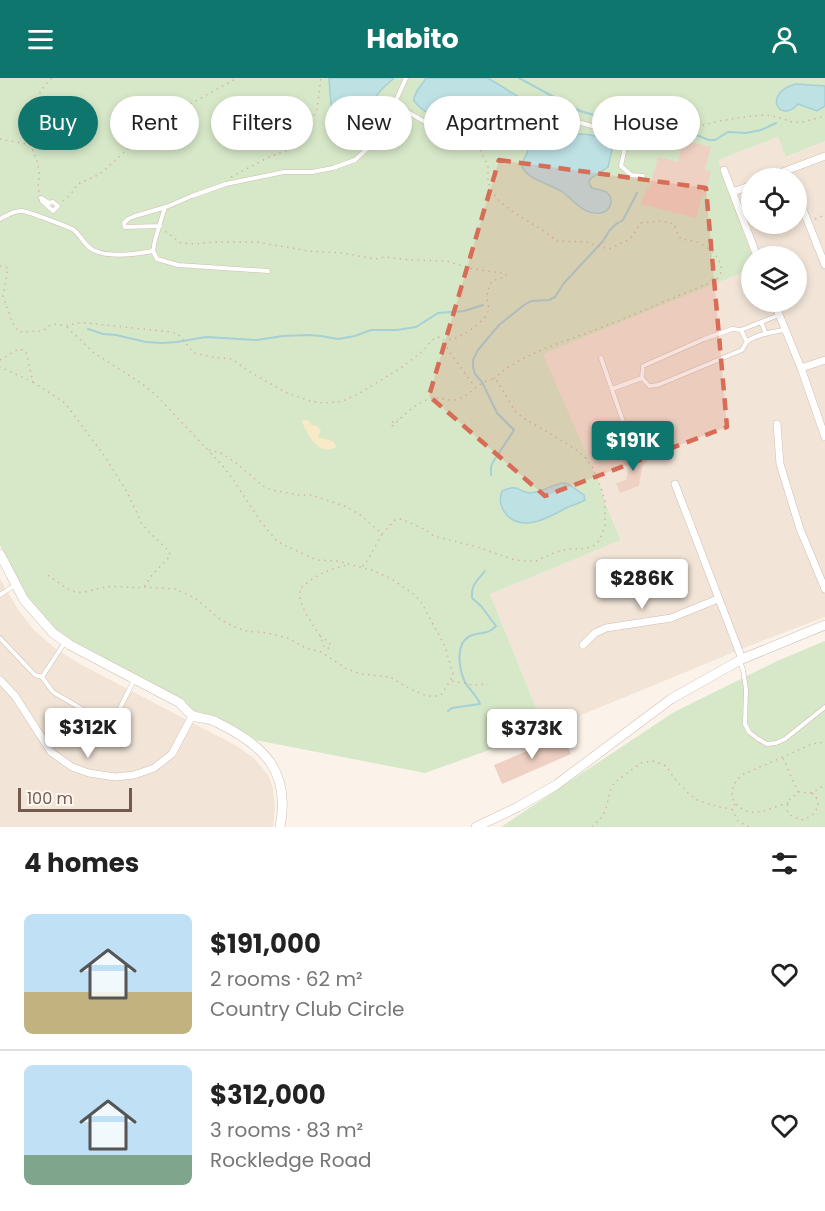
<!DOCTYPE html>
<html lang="en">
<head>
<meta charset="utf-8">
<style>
	:root { --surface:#fff; --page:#f6f6f6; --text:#222; --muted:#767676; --line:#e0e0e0; --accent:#0f766e }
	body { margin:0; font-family:Poppins,sans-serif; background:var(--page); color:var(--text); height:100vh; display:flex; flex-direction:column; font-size:22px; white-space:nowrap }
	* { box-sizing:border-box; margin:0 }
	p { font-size:20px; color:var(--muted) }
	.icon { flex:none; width:33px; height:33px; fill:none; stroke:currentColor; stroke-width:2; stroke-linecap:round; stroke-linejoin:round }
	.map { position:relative; height:749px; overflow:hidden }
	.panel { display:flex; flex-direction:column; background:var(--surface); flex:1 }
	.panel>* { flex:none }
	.guide { position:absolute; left:18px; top:18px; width:789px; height:54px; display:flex; gap:12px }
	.controls { position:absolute; left:741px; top:90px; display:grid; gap:12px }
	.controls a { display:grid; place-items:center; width:66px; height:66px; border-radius:50%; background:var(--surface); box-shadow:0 3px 9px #0003; font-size:30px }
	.scale { position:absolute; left:18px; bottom:15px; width:114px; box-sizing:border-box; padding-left:6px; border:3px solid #74594e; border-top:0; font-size:16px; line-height:21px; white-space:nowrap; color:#74594e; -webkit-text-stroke:4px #fef7ef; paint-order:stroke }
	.price { position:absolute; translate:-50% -51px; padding:0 14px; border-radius:6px; background:#fff; color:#222; font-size:20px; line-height:39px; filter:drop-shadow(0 2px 3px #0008) }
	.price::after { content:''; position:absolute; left:50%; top:36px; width:18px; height:14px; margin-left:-9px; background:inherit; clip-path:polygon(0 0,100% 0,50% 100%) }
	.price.current { background:var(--accent); color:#fff }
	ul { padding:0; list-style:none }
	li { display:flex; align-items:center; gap:18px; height:150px; padding:0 24px }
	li+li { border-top:2px solid var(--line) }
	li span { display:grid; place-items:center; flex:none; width:168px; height:120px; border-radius:9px; color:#555 }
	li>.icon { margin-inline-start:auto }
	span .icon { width:72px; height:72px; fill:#fffc; stroke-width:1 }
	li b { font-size:26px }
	h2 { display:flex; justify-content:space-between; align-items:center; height:72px; padding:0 24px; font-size:26px }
	.chip { padding:0 21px; border-radius:27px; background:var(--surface); box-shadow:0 3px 9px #0003; font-size:21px; line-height:54px }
	.chip.current { background:var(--accent); color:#fff }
	header { display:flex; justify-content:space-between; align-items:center; height:78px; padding:0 24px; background:var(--accent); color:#fff; font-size:27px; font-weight:700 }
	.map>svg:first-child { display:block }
	.residential { fill:#f2e5d8; fill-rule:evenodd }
	.green { fill:#d7e8c8 }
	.sand { fill:#f8eac6 }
	.water { fill:#bee1e4; stroke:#a5d0d5; stroke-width:1.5 }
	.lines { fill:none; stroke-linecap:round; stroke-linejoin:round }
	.stream { stroke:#a5d0d5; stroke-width:2 }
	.building { fill:#efd1c3 }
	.service-casing { stroke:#cfbdb2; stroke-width:5 }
	.minor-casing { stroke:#cfbdb2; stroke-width:8 }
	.tertiary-casing { stroke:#cfbdb2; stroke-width:10 }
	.path { stroke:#d4b5a5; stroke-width:1.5; stroke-dasharray:1.5 4.5; stroke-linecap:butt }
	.service { stroke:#fff; stroke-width:4 }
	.minor { stroke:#fff; stroke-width:7 }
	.tertiary { stroke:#fff; stroke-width:9 }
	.marked { fill:#d76c57; fill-opacity:0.2; stroke:#d76c57; stroke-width:4.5; stroke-dasharray:12 8; stroke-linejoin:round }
</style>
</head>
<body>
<header><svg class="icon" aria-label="menu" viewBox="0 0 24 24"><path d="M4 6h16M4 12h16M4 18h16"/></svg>Habito<svg class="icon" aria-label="person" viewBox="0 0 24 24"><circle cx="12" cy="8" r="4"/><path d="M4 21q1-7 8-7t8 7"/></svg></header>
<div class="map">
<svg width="825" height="749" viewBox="0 0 825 749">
	<rect width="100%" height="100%" fill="#fbf3e9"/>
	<path class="residential" d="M778,59L787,79L825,63V539L744,570L545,652L490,516L621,461L542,276L751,191L752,224H796V178H752L717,82ZM752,100H796V146H752Z
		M0,501L19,533L34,552L56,571L78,585L237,668L255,681L268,697L273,710L275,730L273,749H0Z"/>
	<path class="green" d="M0,0H825V63L786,79L778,59L718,82L752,178L751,191L543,276L601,410L605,424L621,462L490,516L545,652L425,695L255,662L194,635L72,564L56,552L27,521L0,467Z
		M825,563V749H501L674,634L777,583Z"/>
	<path class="sand" d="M303,342H308L311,347L317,348L321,353L318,359C324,363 334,359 336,369C319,379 308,357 302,344Z"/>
	<path class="water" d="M329,0H394L381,12L374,21L373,31L368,45C364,48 358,54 352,55C330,61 330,13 329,0Z
		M426,0H488L532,27L530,31C519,37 506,38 494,40C466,44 434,48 414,23C413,15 422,7 426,0Z
		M796,6L825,8V28L817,33L798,26C780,47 761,15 796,6Z
		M578,56C591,56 607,59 612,72L608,89L590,101L589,105L592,110C596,111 602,112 606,114C615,120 611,133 601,135C583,138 573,121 561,113C551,107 525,100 522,88C521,82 526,80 527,75C529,70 528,66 530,61L536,60L558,61Z
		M564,405L568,406L584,417L585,422C580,425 574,427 568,429C551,438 523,456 506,436C500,429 499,421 502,413C520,405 517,414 530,415C541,415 552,406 564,405Z"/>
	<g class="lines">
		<path class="stream" d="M519,0L580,33L633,48L677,52L691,55L709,62H715L728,54L746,55L761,52L776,45
			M88,251L103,256L116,257L146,264L162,265L177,264L206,259L257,262L283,258L309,257L321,258L338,261L355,258L371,252H397L416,249L438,235L464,233L483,227
			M491,397V389L493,384L514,352L497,335L482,304L475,296L473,289V282L478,272L499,247L524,227L531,223L549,222L555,219L564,205L603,163L609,153L616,146L623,142L637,115
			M448,633L452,630L480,626C477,617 468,611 464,602C459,590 455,565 470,558C480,553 487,558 496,548L481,528L472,520C471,506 477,503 485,493"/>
	</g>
	<path class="building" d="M683,62L711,69L705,92L711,94L705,118L702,117L696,140L641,126L646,111L649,112L658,79L678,84Z
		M640,374L650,380L642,389L639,408L620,415L616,405L626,402L629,390L622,383L629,375L635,381Z
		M563,658L571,676L502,706L494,687Z"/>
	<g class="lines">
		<g class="service-casing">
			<path id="service" d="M394,27L406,0
				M41,120L49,125L53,124L58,128L53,133L42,123
				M165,129L155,162L153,173L157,181L178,187L268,193
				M0,141C6,138 14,132 22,133C27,133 69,149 74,152C81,158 85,168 93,172C109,180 137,176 153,173
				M160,148L125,149L124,145L128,141L135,138L166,129L192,118L226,106L284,94H312L333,90L355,82L369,69L392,25L432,48L447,52L536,42L574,43L599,50L623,61L624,74L621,88L631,97L643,98
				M761,244L766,256
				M741,252L779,237
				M747,264L741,252L732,251L704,261L643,288L642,300L649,308L658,307L742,272C744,269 745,265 748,263C757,256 773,254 784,252
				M601,280L626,352
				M612,311L642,300
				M0,517L15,507
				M0,560L35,597L42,599
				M65,564L42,599L53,614L99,641L109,643L116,638L134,602
				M740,583L743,592L746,611L745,646L749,654L758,661L767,666L776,665L785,661L825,629"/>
		</g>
		<g class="minor-casing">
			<path id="minor" d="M724,92L757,178
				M767,100L825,78
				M733,114L752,107
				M796,114L825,187
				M774,224L801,290L825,359
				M801,290L825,282
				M777,346L780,386L800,451L825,511
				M675,406L742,581
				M583,567L595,555L606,550L671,540L718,521
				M0,602L15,618L51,674L72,689L89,695L115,699L134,697L154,690L172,676L192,638"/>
		</g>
		<g class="tertiary-casing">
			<path id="tertiary" d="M0,476L24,522L53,555L70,567L180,625C184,630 189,636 194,638C201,641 209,640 216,644C264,667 291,693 280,749
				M476,749L518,729L556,707L671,621L742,581L825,547"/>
		</g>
		<path class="path" d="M481,54L480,63L481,74L488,88V104L494,116L499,123L513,134L544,153L557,163L586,164L609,171L630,161L641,145L660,143L674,146L678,157L681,161C686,162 691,162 696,164C711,169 732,188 715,203C676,218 639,235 600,250C562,265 524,274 493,301
			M0,61L31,67C34,76 38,84 39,93C40,100 37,106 39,114
			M630,61L667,64H675L692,50L719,43L751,38L765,37L778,39L792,44H803L825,38
			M31,68C32,42 30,20 52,0
			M231,99L269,79L296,69L309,49L317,31L321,0
			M63,123L70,117L78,106L100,96L158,44L237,0
			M815,141L825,137
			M0,188L8,190L3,218L12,244L19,254L43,253L49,248L56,246L66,248L77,245H87L171,254L178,256L194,275L212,279L232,281L247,292L287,315L310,323L323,325L338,324L345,322L358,316L401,290L424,272L432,262L438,259C442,261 443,262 447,262C459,262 481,246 487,236C490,230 488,227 487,221C487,214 489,209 492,203L505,199L506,196L469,190L446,183L411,182L384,179L375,181L343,175L308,173L257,164H213L194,166L181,165L165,153
			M67,249L94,275L141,305L155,316L222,387L234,403L261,444L276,462L284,467L317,482L337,483L371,492L390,500L415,517L421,524L445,568L453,596L450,603L442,616L436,618H427L410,611L390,599L361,596L347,591L321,574L306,570L288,560L267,555L246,553L237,550L221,542L195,520L175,511L144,509
			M445,264L448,272L475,309
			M0,282L17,272L20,271L26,274L33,304L0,289
			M33,304L65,325L106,380L127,414L142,446L148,453L169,473L170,478L152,497L144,509C132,511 119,507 107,509C95,510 82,518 70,512C62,508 55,501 47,497
			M209,372L221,375L235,384L263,408L272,412L299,417H312L347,429L362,438L382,456L368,482L362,489
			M382,456L395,442L401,441L424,451L434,458L474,468L515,482L525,483H536L556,474L568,471H580L592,469L599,463L605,449V424L601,410L592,388L584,378L572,369L522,339L515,333L497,303L493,301C480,303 472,315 461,320C448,326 442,317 429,321C420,324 410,331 402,339C398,342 397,345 392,348L391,345L398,341
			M320,558L329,564L331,568L327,571L324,569L321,559L318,555C310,542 298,527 300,511C316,496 327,492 348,487
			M452,603L473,607L488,606
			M783,680L798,714
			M812,715L818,722C818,734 812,739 801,742L790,737L787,732L788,725L790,721L799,714L812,715L825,707
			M788,725C773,728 755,741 741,730C737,728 733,723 732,718C731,710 736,702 742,697L812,666L825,664
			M735,726L732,731L738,743L749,749
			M592,749L602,739L606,731L610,713L614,705L634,690L641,685L653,683L666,688L674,700L690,717L699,723L720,729L732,731"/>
		<use href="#service" class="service"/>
		<use href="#minor" class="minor"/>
		<use href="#tertiary" class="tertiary"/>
	</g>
	<path class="marked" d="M499,82L706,110L727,349L545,418L429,318Z"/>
</svg>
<div class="controls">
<a><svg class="icon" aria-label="locate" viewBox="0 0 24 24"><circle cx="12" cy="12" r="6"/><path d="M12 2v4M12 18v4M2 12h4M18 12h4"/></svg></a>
<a><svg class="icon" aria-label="layers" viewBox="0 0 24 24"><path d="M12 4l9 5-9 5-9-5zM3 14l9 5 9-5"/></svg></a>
</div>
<div class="scale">100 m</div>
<b class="price current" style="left:633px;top:394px">$191K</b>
<b class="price" style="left:642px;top:532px">$286K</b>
<b class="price" style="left:88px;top:681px">$312K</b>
<b class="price" style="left:532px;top:682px">$373K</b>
<div class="guide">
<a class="chip current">Buy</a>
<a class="chip">Rent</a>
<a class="chip">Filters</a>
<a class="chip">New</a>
<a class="chip">Apartment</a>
<a class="chip">House</a>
</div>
</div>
<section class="panel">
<h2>4 homes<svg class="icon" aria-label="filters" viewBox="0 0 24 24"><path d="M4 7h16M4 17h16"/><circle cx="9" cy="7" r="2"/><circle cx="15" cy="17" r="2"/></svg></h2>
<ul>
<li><span style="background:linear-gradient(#bfe0f5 65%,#c2b280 0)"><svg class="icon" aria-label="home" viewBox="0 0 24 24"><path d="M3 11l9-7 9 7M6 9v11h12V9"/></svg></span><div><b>$191,000</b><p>2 rooms · 62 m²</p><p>Country Club Circle</p></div><svg class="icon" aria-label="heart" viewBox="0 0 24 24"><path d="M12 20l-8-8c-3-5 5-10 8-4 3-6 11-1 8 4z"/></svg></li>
<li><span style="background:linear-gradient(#bfe0f5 75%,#7fa58c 0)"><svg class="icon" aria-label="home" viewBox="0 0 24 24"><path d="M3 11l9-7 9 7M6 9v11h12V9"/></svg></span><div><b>$312,000</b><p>3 rooms · 83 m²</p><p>Rockledge Road</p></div><svg class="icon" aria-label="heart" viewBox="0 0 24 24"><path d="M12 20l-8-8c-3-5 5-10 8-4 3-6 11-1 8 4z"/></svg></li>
</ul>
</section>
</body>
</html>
